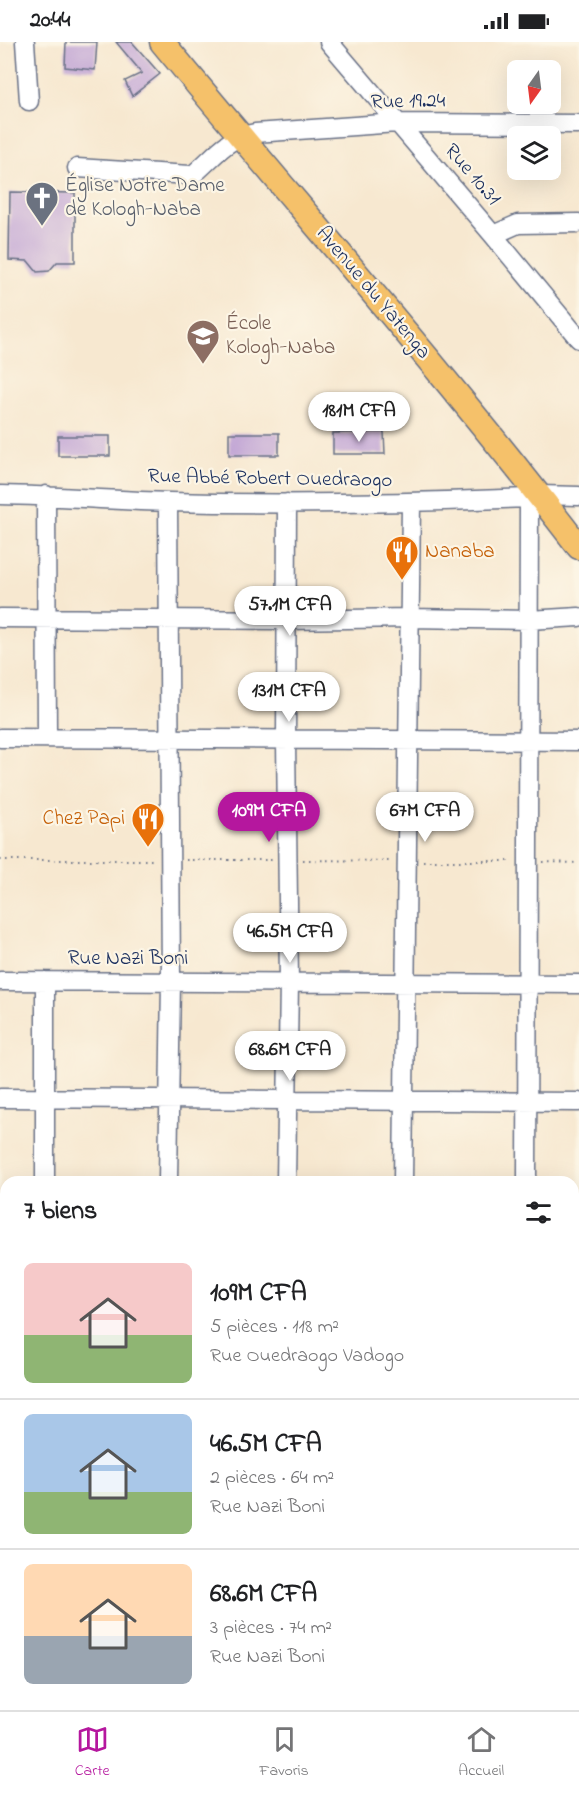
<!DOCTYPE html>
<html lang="fr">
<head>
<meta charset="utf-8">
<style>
	:root { --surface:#fff; --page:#f2f2f2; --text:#202124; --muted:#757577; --line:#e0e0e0; --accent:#b5179e }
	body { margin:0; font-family:"Indie Flower",sans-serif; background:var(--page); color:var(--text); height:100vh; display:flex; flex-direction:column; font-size:22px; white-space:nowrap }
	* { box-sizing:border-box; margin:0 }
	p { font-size:20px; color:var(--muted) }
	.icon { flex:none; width:33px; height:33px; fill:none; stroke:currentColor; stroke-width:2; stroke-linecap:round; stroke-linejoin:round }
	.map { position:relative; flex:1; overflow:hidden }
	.sheet { position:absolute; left:0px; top:1134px; width:579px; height:534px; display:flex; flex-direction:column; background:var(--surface); border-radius:18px 18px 0 0; box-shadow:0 6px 24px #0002 }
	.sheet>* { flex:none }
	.needle { width:39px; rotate:194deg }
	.fabs { position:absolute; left:507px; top:18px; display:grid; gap:12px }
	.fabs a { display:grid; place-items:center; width:54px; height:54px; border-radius:9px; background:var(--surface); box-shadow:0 6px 24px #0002; font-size:30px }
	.price { position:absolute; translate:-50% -51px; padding:0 14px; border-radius:21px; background:#fff; color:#222; font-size:20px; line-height:39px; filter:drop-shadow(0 2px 3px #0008) }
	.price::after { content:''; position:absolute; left:50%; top:36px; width:18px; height:14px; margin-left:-9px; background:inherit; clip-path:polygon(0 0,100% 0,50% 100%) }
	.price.on { background:var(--accent); color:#fff }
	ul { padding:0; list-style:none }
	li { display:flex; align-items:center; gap:18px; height:150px; padding:0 24px }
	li+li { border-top:2px solid var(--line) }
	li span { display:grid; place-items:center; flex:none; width:168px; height:120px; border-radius:9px; color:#555 }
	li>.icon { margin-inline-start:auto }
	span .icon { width:72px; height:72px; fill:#fffc; stroke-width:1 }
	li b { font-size:26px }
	h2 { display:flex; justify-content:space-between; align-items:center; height:72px; padding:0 24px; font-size:26px }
	.status { display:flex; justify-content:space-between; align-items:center; height:42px; padding:0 30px; background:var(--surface); direction:ltr }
	.status svg { height:16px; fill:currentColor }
	.menu { display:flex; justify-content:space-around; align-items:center; height:84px; border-top:2px solid var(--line); background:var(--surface); font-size:16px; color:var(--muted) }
	.menu a { display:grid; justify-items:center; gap:3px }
	.menu .on { color:var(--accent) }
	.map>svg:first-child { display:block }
	.green { fill:#b9c769; stroke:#6a7b64; stroke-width:1.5 }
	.water { fill:#61c7de; stroke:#3e7b9e; stroke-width:1.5 }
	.building { fill:#c3a7d5 }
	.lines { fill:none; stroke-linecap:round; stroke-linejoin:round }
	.minor-casing { stroke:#687086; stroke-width:21 }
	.major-casing { stroke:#687086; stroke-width:27 }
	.path { stroke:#687086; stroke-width:2; stroke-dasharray:1.5 4.5; stroke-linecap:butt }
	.minor { stroke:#fff; stroke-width:18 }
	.major { stroke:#f5c16b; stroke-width:24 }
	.labels { text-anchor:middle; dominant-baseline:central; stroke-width:4.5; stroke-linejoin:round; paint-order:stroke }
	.street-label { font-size:21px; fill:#1b2f5e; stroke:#fcf5e5 }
	.worship-label { font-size:21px; fill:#5b616d; stroke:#fcf5e5; text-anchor:start }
	.education-label { font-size:21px; fill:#785e54; stroke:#fcf5e5; text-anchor:start }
	.food-label { font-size:21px; fill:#c56008; stroke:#fcf5e5; text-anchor:start }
</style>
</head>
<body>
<div class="status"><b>20:44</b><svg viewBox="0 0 49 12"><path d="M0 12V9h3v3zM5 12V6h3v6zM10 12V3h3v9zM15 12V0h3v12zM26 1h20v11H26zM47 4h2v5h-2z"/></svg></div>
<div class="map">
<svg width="579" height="1668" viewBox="0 0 579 1668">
	<rect width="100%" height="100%" fill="#fcf5e5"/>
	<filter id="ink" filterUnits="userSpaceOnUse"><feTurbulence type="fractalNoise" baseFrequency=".0167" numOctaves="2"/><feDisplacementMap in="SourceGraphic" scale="12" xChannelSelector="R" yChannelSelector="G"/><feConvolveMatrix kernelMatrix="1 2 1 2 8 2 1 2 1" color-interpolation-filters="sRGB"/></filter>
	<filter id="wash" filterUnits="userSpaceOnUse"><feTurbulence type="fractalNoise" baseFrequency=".008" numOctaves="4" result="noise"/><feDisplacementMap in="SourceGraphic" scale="24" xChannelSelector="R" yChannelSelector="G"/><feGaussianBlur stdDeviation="1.35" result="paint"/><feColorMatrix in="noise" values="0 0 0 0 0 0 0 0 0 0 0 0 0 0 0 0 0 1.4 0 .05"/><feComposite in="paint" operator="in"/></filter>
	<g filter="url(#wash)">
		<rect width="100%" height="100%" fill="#f7e8d0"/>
		<path class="green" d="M579,1484V1576H573V1487Z
			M0,1560H6V1662H229L227,1667H0Z"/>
		<path class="water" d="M579,1605V1668H371L379,1662H573V1608Z"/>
		<g id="blocks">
			<path class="building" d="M66,0H97L95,28L65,25Z
				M116,0H132L160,32L132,54L125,39L142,31Z
				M10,150L75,151V220H57L49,229L37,230L28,219L9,218Z
				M384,390L385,412H333V391Z
				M229,391H279V413H229Z
				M58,394H110V414H58Z"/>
		</g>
	</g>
	<g filter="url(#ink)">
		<use href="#blocks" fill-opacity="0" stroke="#687086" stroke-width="1.5"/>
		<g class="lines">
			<g class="minor-casing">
				<path id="minor" d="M25,0L29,59
					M329,0L493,193L579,297
					M77,126L190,133L195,131C216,113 226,96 255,91L397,81L579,82
					M493,193L518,182L579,181
					M0,453C56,454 112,458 169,460C289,463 409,461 529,456L539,453L579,454
					M46,453L47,696
					M168,460L171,939L168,1140
					M0,576L287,578L409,576L529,578L579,575
					M0,696L579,699
					M0,939L579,942
					M45,939V1140
					M0,1056L579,1060
					M286,1140L289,940L286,699L287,461
					M403,1140L411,461
					M527,1140L529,456
					M0,1172H6
					M573,1175H579
					M0,1304H6
					M573,1309H579
					M0,1418H6"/>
			</g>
			<g class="major-casing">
				<path id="major" d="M162,0C301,168 446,332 579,505"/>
			</g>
			<path class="path" d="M0,818H156
				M186,818H273
				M303,818L393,819
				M423,819H513
				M543,820L579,821"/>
			<use href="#minor" class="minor"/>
			<use href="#major" class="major"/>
		</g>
	</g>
	<defs>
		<g id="church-pin" transform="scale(1.725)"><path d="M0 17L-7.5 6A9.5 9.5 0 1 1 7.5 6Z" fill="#6b7280" stroke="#fcf5e5"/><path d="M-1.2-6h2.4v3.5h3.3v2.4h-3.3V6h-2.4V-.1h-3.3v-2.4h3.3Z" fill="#fff"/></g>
		<g id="school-pin" transform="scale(1.725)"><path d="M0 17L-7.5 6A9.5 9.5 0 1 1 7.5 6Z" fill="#8d6e63" stroke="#fcf5e5"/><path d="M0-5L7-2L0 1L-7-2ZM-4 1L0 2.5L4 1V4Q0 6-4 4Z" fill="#fff"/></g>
		<g id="restaurant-pin" transform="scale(1.725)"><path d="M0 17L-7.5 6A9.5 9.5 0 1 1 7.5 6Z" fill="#e8710a" stroke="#fcf5e5"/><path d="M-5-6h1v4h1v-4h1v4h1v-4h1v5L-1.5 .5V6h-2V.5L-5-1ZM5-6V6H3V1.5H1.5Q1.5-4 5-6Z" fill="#fff"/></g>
	</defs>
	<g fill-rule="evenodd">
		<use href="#church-pin" x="42" y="156"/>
		<use href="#school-pin" x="203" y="294"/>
		<use href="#restaurant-pin" x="402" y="510"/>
		<use href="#restaurant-pin" x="148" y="777"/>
	</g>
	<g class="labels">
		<g class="street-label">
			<text transform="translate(408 60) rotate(-1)">Rue 19.24</text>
			<text transform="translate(472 133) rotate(49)">Rue 10.31</text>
			<text transform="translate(373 251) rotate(50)">Avenue du Yatenga</text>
			<text transform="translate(270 437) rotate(1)">Rue Abbé Robert Ouedraogo</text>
			<text x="128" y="917">Rue Nazi Boni</text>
		</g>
		<g class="worship-label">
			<text x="65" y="144">Église Notre Dame<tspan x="65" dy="24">de Kologh-Naba</tspan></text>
		</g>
		<g class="education-label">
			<text x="226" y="282">École<tspan x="226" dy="24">Kologh-Naba</tspan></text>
		</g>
		<g class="food-label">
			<text x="425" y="510">Nanaba</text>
			<text x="125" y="777" text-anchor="end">Chez Papi</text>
		</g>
	</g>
</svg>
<div class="fabs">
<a><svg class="needle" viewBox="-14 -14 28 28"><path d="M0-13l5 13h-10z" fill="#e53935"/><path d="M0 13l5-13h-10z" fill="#757577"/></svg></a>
<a><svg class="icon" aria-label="layers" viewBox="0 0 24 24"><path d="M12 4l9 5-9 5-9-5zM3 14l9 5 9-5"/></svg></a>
</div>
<b class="price" style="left:359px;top:401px">181M CFA</b>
<b class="price" style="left:290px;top:595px">57.1M CFA</b>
<b class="price" style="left:289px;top:681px">131M CFA</b>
<b class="price on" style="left:269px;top:801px">109M CFA</b>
<b class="price" style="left:425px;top:801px">67M CFA</b>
<b class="price" style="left:290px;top:922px">46.5M CFA</b>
<b class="price" style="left:290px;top:1040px">68.6M CFA</b>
<section class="sheet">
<h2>7 biens<svg class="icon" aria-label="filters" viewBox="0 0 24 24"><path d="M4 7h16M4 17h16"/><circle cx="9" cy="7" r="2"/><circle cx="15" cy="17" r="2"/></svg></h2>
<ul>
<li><span style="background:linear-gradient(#f6c9c9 60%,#8fb573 0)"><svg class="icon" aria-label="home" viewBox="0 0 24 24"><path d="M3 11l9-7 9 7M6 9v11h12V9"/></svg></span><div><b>109M CFA</b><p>5 pièces · 118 m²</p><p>Rue Ouedraogo Vadogo</p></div></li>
<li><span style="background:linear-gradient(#a9c7e8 65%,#8fb573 0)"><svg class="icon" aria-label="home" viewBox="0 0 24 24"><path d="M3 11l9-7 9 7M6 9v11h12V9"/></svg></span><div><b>46.5M CFA</b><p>2 pièces · 64 m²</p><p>Rue Nazi Boni</p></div></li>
<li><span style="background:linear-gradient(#ffd9b3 60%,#9aa5b1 0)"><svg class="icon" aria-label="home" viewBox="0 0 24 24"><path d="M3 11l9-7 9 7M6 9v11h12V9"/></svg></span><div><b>68.6M CFA</b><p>3 pièces · 74 m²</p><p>Rue Nazi Boni</p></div></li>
</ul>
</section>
</div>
<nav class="menu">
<a class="on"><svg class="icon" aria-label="map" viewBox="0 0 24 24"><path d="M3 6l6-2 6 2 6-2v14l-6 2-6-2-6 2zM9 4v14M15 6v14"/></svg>Carte</a>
<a><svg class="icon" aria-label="saved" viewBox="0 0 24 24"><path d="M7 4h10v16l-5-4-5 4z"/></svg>Favoris</a>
<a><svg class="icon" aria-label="home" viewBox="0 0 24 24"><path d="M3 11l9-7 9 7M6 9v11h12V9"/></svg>Accueil</a>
</nav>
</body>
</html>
